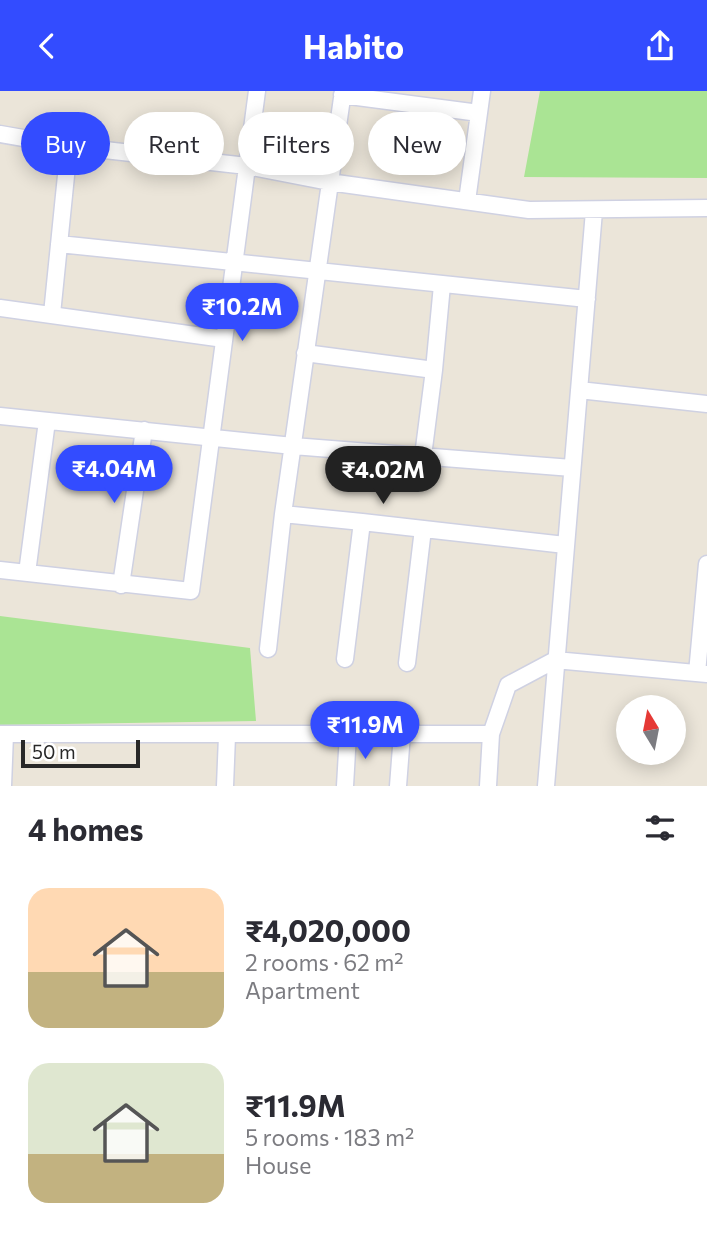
<!DOCTYPE html>
<html lang="en">
<head>
<meta charset="utf-8">
<style>
	:root { --surface:#fff; --page:#f2f2f3; --text:#2b2b33; --muted:#7c7c81; --accent:#334cff }
	body { margin:0; font-family:Commissioner,sans-serif; background:var(--page); color:var(--text); height:100vh; display:flex; flex-direction:column; font-size:26px; white-space:nowrap }
	* { box-sizing:border-box; margin:0 }
	p { font-size:23px; color:var(--muted) }
	.icon { flex:none; width:38px; height:38px; fill:none; stroke:currentColor; stroke-width:2; stroke-linecap:round; stroke-linejoin:round }
	.map { position:relative; height:695px; overflow:hidden }
	.side { display:flex; flex-direction:column; background:var(--surface); flex:1 }
	.side>* { flex:none }
	.guide { position:absolute; left:21px; top:21px; width:665px; height:63px; display:flex; gap:14px }
	.needle { width:46px; rotate:350deg }
	.fabs { position:absolute; left:616px; top:604px; display:grid; gap:14px }
	.fabs a { display:grid; place-items:center; width:70px; height:70px; border-radius:50%; background:var(--surface); box-shadow:0 4px 18px #0003; font-size:35px }
	.scale { position:absolute; left:21px; bottom:18px; width:119px; box-sizing:border-box; padding-left:7px; border:4px solid #282828; border-top:0; font-size:19px; line-height:24px; white-space:nowrap; color:#282828; -webkit-text-stroke:5px #fff; paint-order:stroke }
	.price { position:absolute; translate:-50% -60px; padding:0 16px; border-radius:24px; background:var(--accent); color:#fff; font-size:23px; line-height:46px; filter:drop-shadow(0 2px 4px #0008) }
	.price::after { content:''; position:absolute; left:50%; top:42px; width:21px; height:16px; margin-left:-10px; background:inherit; clip-path:polygon(0 0,100% 0,50% 100%) }
	.price.current { background:#222; color:#fff }
	ul { padding:0; list-style:none }
	li { display:flex; align-items:center; gap:21px; height:175px; padding:0 28px }
	li span { display:grid; place-items:center; flex:none; width:196px; height:140px; border-radius:21px; color:#555 }
	li>.icon { margin-inline-start:auto }
	span .icon { width:84px; height:84px; fill:#fffc; stroke-width:1 }
	li b { font-size:30px }
	h2 { display:flex; justify-content:space-between; align-items:center; height:84px; padding:0 28px; font-size:30px }
	.chip { padding:0 24px; border-radius:32px; background:var(--surface); box-shadow:0 4px 18px #0003; font-size:24px; line-height:63px }
	.chip.current { background:var(--accent); color:#fff }
	header { display:flex; justify-content:space-between; align-items:center; height:91px; padding:0 28px; background:var(--accent); color:#fff; font-size:32px; font-weight:700 }
	.map>svg:first-child { display:block }
	.green { fill:#aae494 }
	.lines { fill:none; stroke-linecap:round; stroke-linejoin:round }
	.minor-casing { stroke:#cfd1e2; stroke-width:19 }
	.minor { stroke:#fff; stroke-width:16 }
</style>
</head>
<body>
<header><svg class="icon" aria-label="back" viewBox="0 0 24 24"><path d="M15 5l-7 7 7 7"/></svg>Habito<svg class="icon" aria-label="share" viewBox="0 0 24 24"><path d="M12 15V3M7 8l5-5 5 5M5 13v7h14v-7"/></svg></header>
<div class="map">
<svg width="707" height="695" viewBox="0 0 707 695">
	<rect width="100%" height="100%" fill="#ebe5d9"/>
	<path class="green" d="M540,0H707V87L524,86Z
		M0,525L250,557L256,630L0,634Z"/>
	<g class="lines">
		<g class="minor-casing">
			<path id="minor" d="M343,0L283,423L362,431
				M342,4L479,22
				M0,43L69,55L247,75L329,91L529,119L707,117
				M467,110L482,0
				M59,153L587,208
				M0,217L224,248
				M52,223L69,55
				M305,262L434,279L442,194
				M579,299L707,313
				M0,325L293,355L572,377
				M423,365L434,279
				M0,479L191,500L257,0
				M27,482L47,330
				M121,494L144,339
				M268,558L283,423
				M345,568L362,431L565,454
				M407,572L423,438
				M697,582L707,473
				M0,643H491
				M3,695L5,643
				M225,695L227,645
				M345,695L348,643
				M398,695L402,643
				M488,695L491,643L508,594L555,569L707,583
				M546,695L594,120"/>
		</g>
		<use href="#minor" class="minor"/>
	</g>
</svg>
<div class="fabs">
<a><svg class="needle" viewBox="-14 -14 28 28"><path d="M0-13l5 13h-10z" fill="#e53935"/><path d="M0 13l5-13h-10z" fill="#7c7c81"/></svg></a>
</div>
<div class="scale">50 m</div>
<b class="price" style="left:242px;top:252px">₹10.2M</b>
<b class="price" style="left:114px;top:414px">₹4.04M</b>
<b class="price current" style="left:383px;top:415px">₹4.02M</b>
<b class="price" style="left:365px;top:670px">₹11.9M</b>
<div class="guide">
<a class="chip current">Buy</a>
<a class="chip">Rent</a>
<a class="chip">Filters</a>
<a class="chip">New</a>
</div>
</div>
<section class="side">
<h2>4 homes<svg class="icon" aria-label="filters" viewBox="0 0 24 24"><path d="M4 7h16M4 17h16"/><circle cx="9" cy="7" r="2"/><circle cx="15" cy="17" r="2"/></svg></h2>
<ul>
<li><span style="background:linear-gradient(#ffd9b3 60%,#c2b280 0)"><svg class="icon" aria-label="home" viewBox="0 0 24 24"><path d="M3 11l9-7 9 7M6 9v11h12V9"/></svg></span><div><b>₹4,020,000</b><p>2 rooms · 62 m²</p><p>Apartment</p></div></li>
<li><span style="background:linear-gradient(#dfe7d0 65%,#c2b280 0)"><svg class="icon" aria-label="home" viewBox="0 0 24 24"><path d="M3 11l9-7 9 7M6 9v11h12V9"/></svg></span><div><b>₹11.9M</b><p>5 rooms · 183 m²</p><p>House</p></div></li>
</ul>
</section>
</body>
</html>
